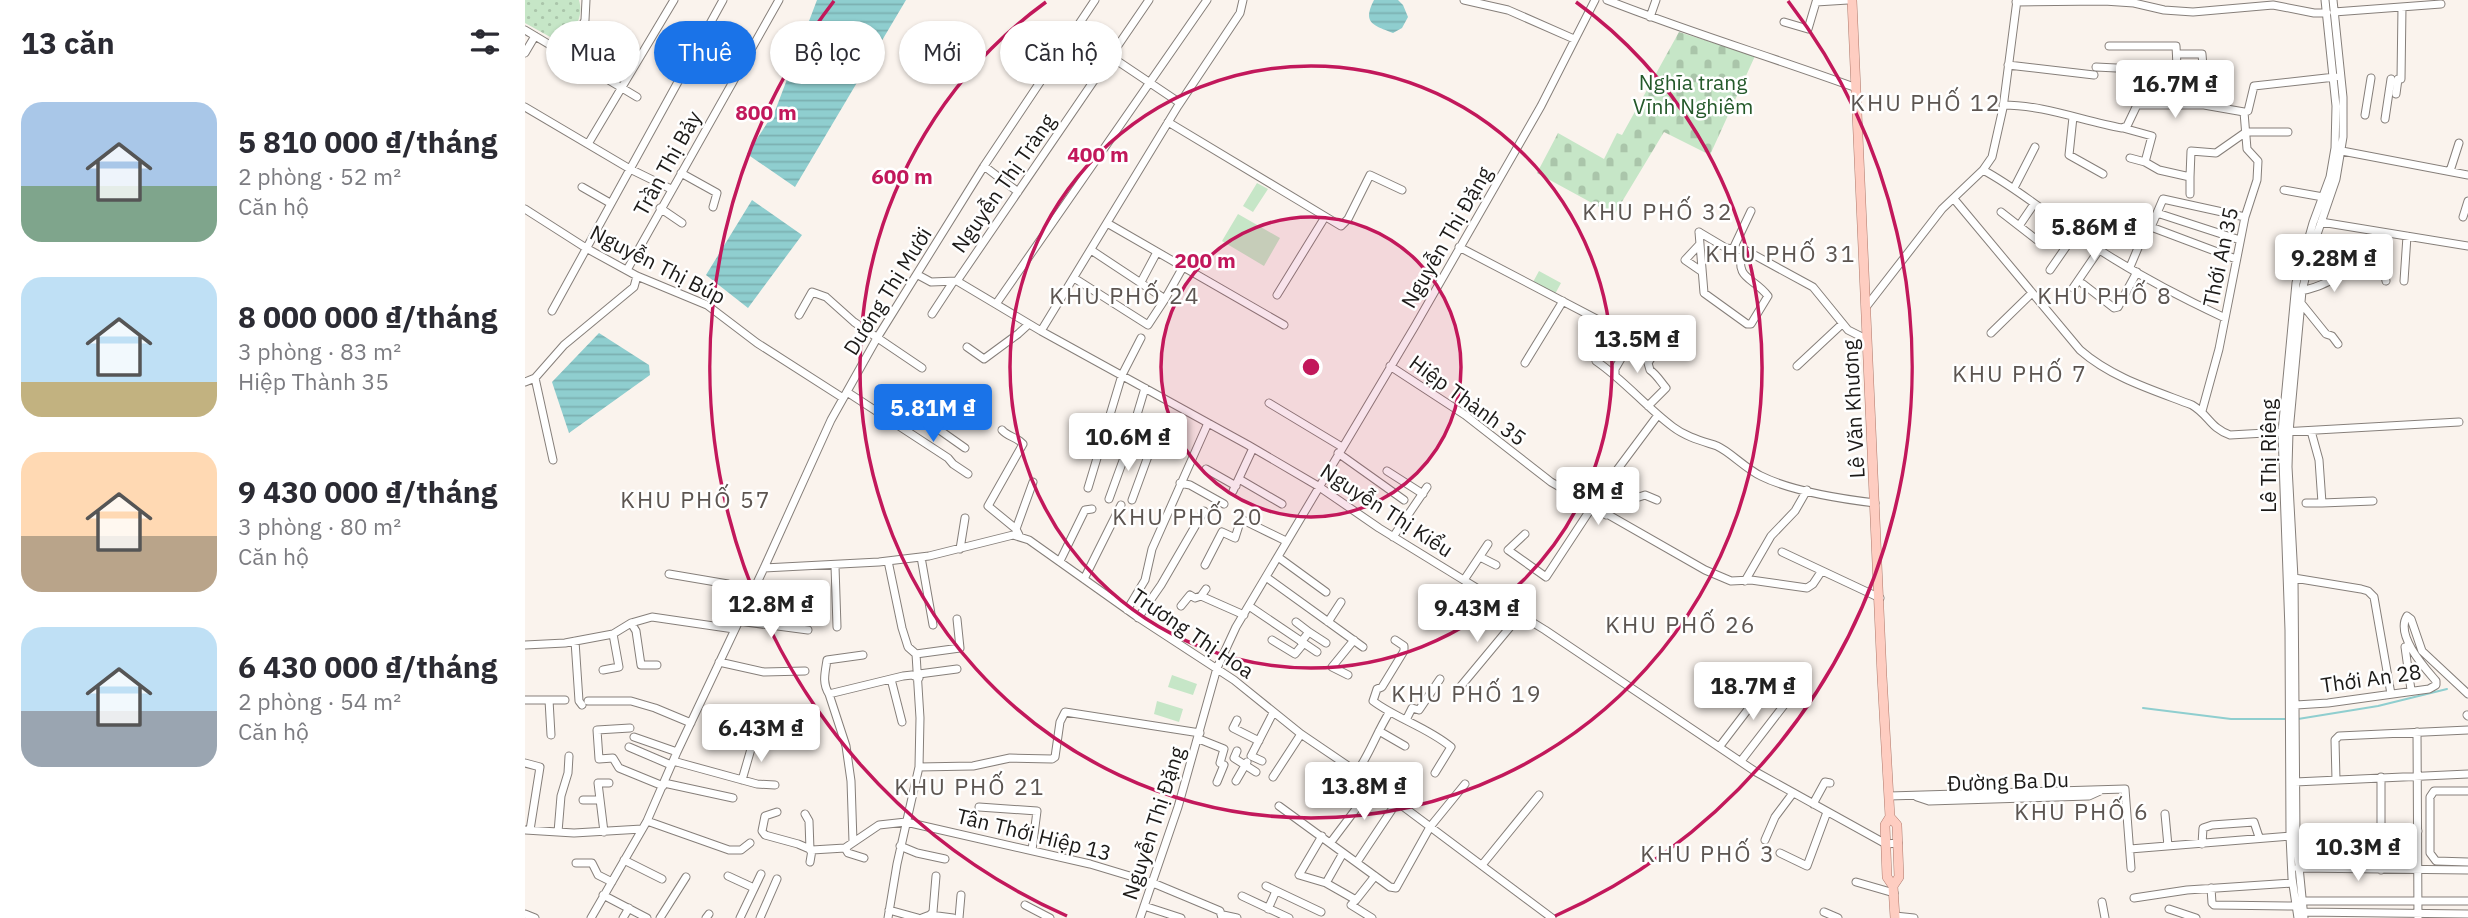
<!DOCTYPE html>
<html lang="vi">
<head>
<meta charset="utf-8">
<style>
	:root { --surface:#fff; --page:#f7f7f7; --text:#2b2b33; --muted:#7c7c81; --accent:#1a73e8 }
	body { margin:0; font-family:"IBM Plex Sans",sans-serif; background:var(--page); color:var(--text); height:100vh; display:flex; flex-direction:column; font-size:26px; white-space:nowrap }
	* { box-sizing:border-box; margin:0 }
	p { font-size:23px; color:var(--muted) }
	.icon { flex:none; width:38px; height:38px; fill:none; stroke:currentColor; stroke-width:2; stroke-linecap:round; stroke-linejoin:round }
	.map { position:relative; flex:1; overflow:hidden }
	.sheet { display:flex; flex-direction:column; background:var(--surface); width:525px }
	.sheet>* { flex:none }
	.top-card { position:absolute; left:21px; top:21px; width:665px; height:63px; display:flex; gap:14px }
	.price { position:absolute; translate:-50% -60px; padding:0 16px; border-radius:7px; background:#fff; color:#222; font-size:23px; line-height:46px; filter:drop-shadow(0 2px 4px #0008) }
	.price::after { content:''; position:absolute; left:50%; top:42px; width:21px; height:16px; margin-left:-10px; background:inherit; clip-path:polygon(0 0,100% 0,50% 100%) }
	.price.on { background:var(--accent); color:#fff }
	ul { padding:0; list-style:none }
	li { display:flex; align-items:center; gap:21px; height:175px; padding:0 21px }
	li span { display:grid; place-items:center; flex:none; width:196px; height:140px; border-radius:21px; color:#555 }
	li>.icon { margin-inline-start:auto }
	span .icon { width:84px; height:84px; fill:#fffc; stroke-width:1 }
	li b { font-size:30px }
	h2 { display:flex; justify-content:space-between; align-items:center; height:84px; padding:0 21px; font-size:30px }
	.tag { padding:0 24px; border-radius:32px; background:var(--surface); box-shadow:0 2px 5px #0004; font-size:24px; line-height:63px }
	.tag.on { background:var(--accent); color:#fff }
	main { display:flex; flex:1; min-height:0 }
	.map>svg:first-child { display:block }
	.grass { fill:#c6e6c7 }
	.cemetery { fill:url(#cemetery-stones) }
	.park { fill:url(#park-dots) }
	.water { fill:url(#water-rules) }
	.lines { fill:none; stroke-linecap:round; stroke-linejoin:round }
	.stream { stroke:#8fcecf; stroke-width:2 }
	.minor-casing { stroke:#867f7a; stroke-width:9 }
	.major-casing { stroke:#ae786b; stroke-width:10 }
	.minor { stroke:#fff; stroke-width:7 }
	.major { stroke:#fecdc1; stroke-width:9 }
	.ring { fill:none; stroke:#c2185b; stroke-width:3.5 }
	.labels { text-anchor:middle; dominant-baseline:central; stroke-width:5; stroke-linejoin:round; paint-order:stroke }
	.park-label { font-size:21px; fill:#24592a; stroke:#fff }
	.street-label { font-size:21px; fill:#1c1a18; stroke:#fff }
	.neighbourhood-label { font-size:23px; letter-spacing:2px; fill:#5c5551; stroke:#fff }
	.centre { fill:#c2185b; stroke:#fff; stroke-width:3.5 }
	.ring-label { font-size:21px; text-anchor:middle; font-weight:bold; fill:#c2185b; stroke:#fff; stroke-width:5; stroke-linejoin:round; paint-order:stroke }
</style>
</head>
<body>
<main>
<section class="sheet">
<h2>13 căn<svg class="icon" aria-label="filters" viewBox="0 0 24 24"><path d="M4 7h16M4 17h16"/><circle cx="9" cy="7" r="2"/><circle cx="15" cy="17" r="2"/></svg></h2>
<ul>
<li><span style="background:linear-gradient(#a9c7e8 60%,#7fa58c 0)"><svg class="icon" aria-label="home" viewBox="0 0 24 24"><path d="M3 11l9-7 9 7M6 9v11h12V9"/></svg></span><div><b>5 810 000 ₫/tháng</b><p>2 phòng · 52 m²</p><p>Căn hộ</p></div></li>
<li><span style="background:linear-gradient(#bfe0f5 75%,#c2b280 0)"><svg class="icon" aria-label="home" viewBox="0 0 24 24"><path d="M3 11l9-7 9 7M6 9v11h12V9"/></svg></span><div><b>8 000 000 ₫/tháng</b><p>3 phòng · 83 m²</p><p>Hiệp Thành 35</p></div></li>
<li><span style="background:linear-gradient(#ffd9b3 60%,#b9a48a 0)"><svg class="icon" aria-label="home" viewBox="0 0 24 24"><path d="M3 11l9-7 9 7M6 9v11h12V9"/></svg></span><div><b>9 430 000 ₫/tháng</b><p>3 phòng · 80 m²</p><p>Căn hộ</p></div></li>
<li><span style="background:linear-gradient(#bfe0f5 60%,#9aa5b1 0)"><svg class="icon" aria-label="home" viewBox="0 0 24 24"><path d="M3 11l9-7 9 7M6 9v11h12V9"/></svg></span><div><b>6 430 000 ₫/tháng</b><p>2 phòng · 54 m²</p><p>Căn hộ</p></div></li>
</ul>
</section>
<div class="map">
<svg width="1943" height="918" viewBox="0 0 1943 918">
	<defs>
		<pattern id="cemetery-stones" width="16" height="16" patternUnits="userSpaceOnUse" patternTransform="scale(1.75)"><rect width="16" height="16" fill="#c6e6c7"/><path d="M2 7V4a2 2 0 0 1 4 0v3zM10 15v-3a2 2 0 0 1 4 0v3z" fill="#aac5aa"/></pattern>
		<pattern id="park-dots" width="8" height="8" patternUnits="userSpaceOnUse" patternTransform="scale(1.75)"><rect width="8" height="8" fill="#c6e6c7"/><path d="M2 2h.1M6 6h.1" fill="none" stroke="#aac5aa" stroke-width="1.8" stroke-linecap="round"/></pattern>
		<pattern id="water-rules" width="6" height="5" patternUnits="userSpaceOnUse" patternTransform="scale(1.75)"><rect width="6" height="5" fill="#8fcecf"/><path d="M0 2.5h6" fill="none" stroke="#7bb0b1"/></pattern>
	</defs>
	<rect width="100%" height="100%" fill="#faf3ed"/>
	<path class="grass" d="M732,183L743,189L728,212L718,206Z
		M713,214L755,238L739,266L697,241Z
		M1014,271L1036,283L1030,294L1008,282Z
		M647,675L672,684L668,695L643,687Z
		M632,701L658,709L654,722L629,714Z"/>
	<path class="cemetery" d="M1154,32L1230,56L1185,155L1139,132L1089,215L1012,173L1033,133L1079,159L1092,133L1097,135Z"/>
	<path class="park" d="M0,0H54C59,18 49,29 40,43H36L0,23Z"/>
	<path class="water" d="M292,0H381L270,187L222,154L250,111Z
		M849,0H873L878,5L883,17L877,28L868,33C848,25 837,23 849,0Z
		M227,200L277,235L223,308L181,275Z
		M74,333L124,365L125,375L44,433L27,382Z"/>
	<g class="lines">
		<path class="stream" d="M1618,708L1706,719H1760
			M1773,719L1853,706L1922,689"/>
		<g class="minor-casing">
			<path id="minor" d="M939,0L983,10L1049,39
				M1082,0C1163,32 1247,57 1329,87
				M1491,2L1579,1L1609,3L1639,10L1668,12L1748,5L1789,13H1802
				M1809,12L1916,4
				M1125,17L1131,0
				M1259,22L1283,29L1291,2L1323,0
				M0,30L112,97
				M548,36L585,56L655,103
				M1584,46H1651L1654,106
				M0,53L10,36
				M1652,54H1677L1679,79
				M42,55L60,20L61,0
				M1483,65L1569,75
				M1571,67L1652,71
				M1876,79L1877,7
				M1871,94L1873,79
				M1478,105C1519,105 1558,121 1597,128L1602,126L1612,105H1679L1719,112L1723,111L1729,86L1810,77
				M0,107L105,169L146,189
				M1840,115L1846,78
				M1548,117L1544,155L1578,174
				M1860,119L1866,79
				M643,122L816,226L823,219L845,175L877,190
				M1598,128L1627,136L1620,162L1634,170L1665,177L1666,151L1691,153L1721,132H1763
				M63,144L149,0
				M1817,151L1943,175
				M1605,158L1620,162
				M459,166L493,192
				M1458,170C1499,192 1534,224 1573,249C1613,275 1657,298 1700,318
				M1925,171L1934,143
				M156,173L192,193L188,207
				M1665,177V194
				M57,187L85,203
				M1489,188L1510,147
				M1759,190L1798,197
				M1429,199L1555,350C1587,378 1628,390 1667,405C1684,415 1685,428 1705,435L1934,422
				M135,208L157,223
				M0,209L61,248L112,276L182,305L232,343L318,398
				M1476,212L1512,240
				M1632,213L1715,240
				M1938,217L1943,201
				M1796,222L1943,246
				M582,223L759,325
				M1494,226L1509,204
				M1174,232L1179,293L1222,324H1226L1243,296C1228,276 1210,281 1217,250
				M1174,232L1201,248L1222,251L1288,287L1323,330L1341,339
				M1554,236L1571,209L1618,236L1605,267
				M1174,245L1160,260L1176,271
				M934,247L1108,338L1090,369V374
				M1208,249L1226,211
				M1711,259L1626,227L1638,199L1720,217
				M102,270L254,0
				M1525,270L1550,234
				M393,275L406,282L432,281L516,331L723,445L793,486L854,528L1020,630L1231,772L1361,844L1373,843
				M549,278L623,325L640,299L566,250
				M432,281L624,0
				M1879,281L1882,236
				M616,282L632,252
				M1558,284L1589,308L1593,307L1612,272
				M1548,288L1574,250
				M1774,291C1810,286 1817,264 1859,270L1861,281
				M752,295L800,217
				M640,299L658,267
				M1776,303L1801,334L1807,336L1813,344
				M471,304L682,0
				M1341,307L1417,209L1458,170L1467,157L1478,108L1492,0
				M27,311L198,0
				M407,314L428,282
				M274,315L287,292L301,297L329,322L397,368
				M516,331L653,106L715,13L718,0
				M1466,333L1507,293
				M1105,343L1128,355L1123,363L1125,370C1132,375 1135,381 1141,388L1123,406
				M442,347L459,359L493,334L504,324
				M1071,361C1099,380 1121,407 1148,427C1161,437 1177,441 1192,446C1204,451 1221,469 1236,476C1266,491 1317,499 1350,503
				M1000,363L1038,301
				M865,366L940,415L1026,482L1180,570L1206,581L1226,580L1282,588L1288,584L1296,572
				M1272,366L1317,324
				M10,378L28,460
				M0,382L10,378L39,345L109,287L112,276
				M322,392L423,458L428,464L443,474
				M744,403L817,447
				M1677,411L1694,349L1720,217L1732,180L1733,161L1722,149L1719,112
				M374,425L386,410L440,448
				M477,430C483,437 492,437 498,444L463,506L491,529L494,535
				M1786,431L1794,460L1797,503L1848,501
				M604,442L626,448L607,500
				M813,453L879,500
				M681,469L711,486
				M862,471L898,494
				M714,479L757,504
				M1077,481L1089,474L1133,415
				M655,483L665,485L699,504
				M563,488L597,375L616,338
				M708,491L728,448
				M584,499L600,455L620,388
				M1781,503H1797
				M1081,515L1098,487L1114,497L1120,495L1132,500
				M491,529L508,482
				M1000,534L983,550L1021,577L1067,507
				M868,537L902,487
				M435,549L440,518
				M1257,552L1355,598
				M396,557L408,625
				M753,557L801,592
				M955,557L971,565
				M535,561L560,510L567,509
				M680,565L697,532L710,538L716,519L761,541
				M310,566L312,627
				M239,568L354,562L404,556L488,535L504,540L611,616L709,680L776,734L832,772L1027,918
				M144,574L203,584L228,591
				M741,577L838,647
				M1769,578L1836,589L1843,591L1849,597L1866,694
				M559,579L596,505
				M939,580L963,544
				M1220,581L1246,536L1270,511L1282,490
				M681,589L676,596L719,615
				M225,598L281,608
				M656,606L665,595L670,598L676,596
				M724,606L792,652
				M602,610L620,580L627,549L683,423
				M613,618L636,585L679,511
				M213,621L283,630
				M771,622L784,632
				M803,622L816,602
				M106,623L111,631L116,665H132
				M747,640L770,654L779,643
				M870,640L879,646V651L857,687L852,689L848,701C872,719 902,727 926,747L910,773
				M50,641L54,701L57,705
				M776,642L784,632L801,643
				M0,645L40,643L88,634L106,623L127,617L209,629
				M1880,647L1886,690
				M391,654L435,648L432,619
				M194,662L239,672L280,671
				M78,670L94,667L88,634
				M394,674L432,669
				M823,675L807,667L829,640
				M366,679L377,722
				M931,692L995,615
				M304,694L378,676L387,675L394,678
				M0,700H40
				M24,700L26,735
				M63,701H106L130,708L166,723
				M1771,705L1803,703L1904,689L1911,685V681C1899,667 1870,635 1882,616L1886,619L1897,651L1943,694
				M1942,715L1943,716
				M712,720L708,728L734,741
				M881,720L887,708L894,710L915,679
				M105,728L72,730L74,759L88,758L94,768L138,786
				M854,731L880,746
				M1892,732L1893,918
				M109,737L152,752
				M674,739L699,749
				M1195,746L1237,691
				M104,747L146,765
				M712,751L709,758L731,772
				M148,761L232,784L250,785
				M737,761L726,756L748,713
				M1216,761L1263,700
				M0,763L15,767L5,830
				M394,767L448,766L485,758L527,759L530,757L535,722L540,712L675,733
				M832,772C845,753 852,732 864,713
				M748,777L776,734
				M1856,777V870
				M217,780L228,742
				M1811,780L1810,740L1814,736L1943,730
				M711,781L722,762
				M692,782L699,765L695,763L699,749
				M1770,782L1943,774
				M139,783L208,798
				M1943,791H1909L1905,797V853L1911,861L1943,862
				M1364,796L1600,789L1606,868
				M1392,797L1404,801L1564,796L1575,791
				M58,800H75
				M1288,804L1300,782L1305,783
				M754,806L865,887L871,888L905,827L940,784
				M454,807L512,811L507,850
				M252,812L240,816L237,831L240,835L273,844L287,850
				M280,814L284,821L285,850
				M1640,814L1643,846
				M122,821L204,850H216L225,843
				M0,830L49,833L117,829
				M33,832L36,796L43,773L44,756
				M79,832L73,783H84
				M1856,832L1893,831
				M797,836L774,875L801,883
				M1240,840L1250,817L1268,793
				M328,842L326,781L321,746L304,694C297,683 300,673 302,660L338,655
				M806,842L849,785
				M1677,844L1678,828L1687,825L1729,822L1734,837
				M375,846L392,853L420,859
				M320,848L323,853L339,858
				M1605,849L1765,836
				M818,853L801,883L831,900L826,905L847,918
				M1255,853L1282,866L1302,812
				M99,860L137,879
				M285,862L287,850L320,848L354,825L381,822L565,864L628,883L695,911L697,918
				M832,862L872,802
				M51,863H67L73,875L87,882
				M957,865L1014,795
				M1773,868L1943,870
				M203,876L229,888
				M1331,882L1369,893
				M741,886L796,912
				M1686,888L1687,903L1689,905L1771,906
				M78,895L122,918
				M717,896L764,918
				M1609,898L1662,890L1767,883
				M831,900L850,876
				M1777,901H1943
				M1577,902L1580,918
				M500,905L525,918
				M619,906L656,918
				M743,909L751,891
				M1644,909L1671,918
				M364,910L393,918
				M1299,912L1313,918
				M1778,912L1943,914
				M0,914L10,918
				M405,915L408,912L411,876
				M698,915L712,918
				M1370,916L1389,918
				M66,918L122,821L152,752L239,568L306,420L352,338L459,166L570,0
				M98,918L104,908
				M135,918L161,877
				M181,918L184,914
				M215,918L236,874
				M235,918L252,879
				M363,918L372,864L394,767L395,718L391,654L383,647L377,628L363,561
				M397,918L405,915L428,918
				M434,918L436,895
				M615,918L653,807L692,668L711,627L890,326L1016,106L1070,0
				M1773,918L1767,878L1765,836L1764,630L1757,432L1771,283L1788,223L1805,177L1810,148L1811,106L1800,0
				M1779,918L1771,836L1769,578L1763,467L1764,432L1777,291L1789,243L1811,179L1818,137V97L1808,0"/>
		</g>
		<g class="major-casing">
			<path id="major" d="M1327,0L1357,676L1365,817L1360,825L1362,877L1368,886L1370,918
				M1365,817L1372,825L1374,877L1368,886"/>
		</g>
		<use href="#minor" class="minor"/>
		<use href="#major" class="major"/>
	</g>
	<circle cx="786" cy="367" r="150" fill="#c2185b" fill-opacity=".12"/>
	<g class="ring">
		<circle cx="786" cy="367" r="150"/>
		<circle cx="786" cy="367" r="301"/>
		<path d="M1051 2A451 451 0 1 1 521 2"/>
		<path d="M542 916A601 601 0 0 1 309 1M1263 1A601 601 0 0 1 1030 916"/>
	</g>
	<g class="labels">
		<g class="park-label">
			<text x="1168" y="82">Nghĩa trang<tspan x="1168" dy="24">Vĩnh Nghiêm</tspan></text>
		</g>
		<g class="street-label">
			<text transform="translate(142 163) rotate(-61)">Trần Thị Bảy</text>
			<text transform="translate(478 183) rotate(-55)">Nguyễn Thị Tràng</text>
			<text transform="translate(921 237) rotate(-60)">Nguyễn Thị Đặng</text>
			<text transform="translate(1695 257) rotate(-78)">Thới An 35</text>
			<text transform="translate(133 264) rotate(27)">Nguyễn Thị Búp</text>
			<text transform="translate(362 291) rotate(-58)">Dương Thị Mười</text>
			<text transform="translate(943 400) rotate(36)">Hiệp Thành 35</text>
			<text transform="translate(1328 409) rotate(-93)">Lê Văn Khương</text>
			<text transform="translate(1743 456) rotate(-90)">Lê Thị Riêng</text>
			<text transform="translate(862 510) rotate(33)">Nguyễn Thị Kiểu</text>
			<text transform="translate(668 633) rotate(34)">Trương Thị Hoa</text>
			<text transform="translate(1846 678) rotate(-8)">Thới An 28</text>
			<text transform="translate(1483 781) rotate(-2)">Đường Ba Du</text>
			<text transform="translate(628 823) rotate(-72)">Nguyễn Thị Đặng</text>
			<text transform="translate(509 834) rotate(14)">Tân Thới Hiệp 13</text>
		</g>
		<g class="neighbourhood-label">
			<text x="1401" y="102">KHU PHỐ 12</text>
			<text x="1133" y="211">KHU PHỐ 32</text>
			<text x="1256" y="253">KHU PHỐ 31</text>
			<text x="600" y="295">KHU PHỐ 24</text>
			<text x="1580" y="295">KHU PHỐ 8</text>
			<text x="1495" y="373">KHU PHỐ 7</text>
			<text x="171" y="499">KHU PHỐ 57</text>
			<text x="663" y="516">KHU PHỐ 20</text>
			<text x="1156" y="624">KHU PHỐ 26</text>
			<text x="942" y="693">KHU PHỐ 19</text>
			<text x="445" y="786">KHU PHỐ 21</text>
			<text x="1557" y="811">KHU PHỐ 6</text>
			<text x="1183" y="853">KHU PHỐ 3</text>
		</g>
	</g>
	<circle cx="786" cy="367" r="10" class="centre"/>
	<g class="ring-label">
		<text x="241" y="120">800 m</text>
		<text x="573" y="162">400 m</text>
		<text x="377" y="184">600 m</text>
		<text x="680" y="268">200 m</text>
	</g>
</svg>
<b class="price" style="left:1650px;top:120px">16.7M ₫</b>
<b class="price" style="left:1569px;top:263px">5.86M ₫</b>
<b class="price" style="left:1809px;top:294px">9.28M ₫</b>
<b class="price" style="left:1112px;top:375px">13.5M ₫</b>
<b class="price on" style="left:408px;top:444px">5.81M ₫</b>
<b class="price" style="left:603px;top:473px">10.6M ₫</b>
<b class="price" style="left:1073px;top:527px">8M ₫</b>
<b class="price" style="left:246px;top:640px">12.8M ₫</b>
<b class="price" style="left:952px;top:644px">9.43M ₫</b>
<b class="price" style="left:1228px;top:722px">18.7M ₫</b>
<b class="price" style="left:236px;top:764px">6.43M ₫</b>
<b class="price" style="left:839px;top:822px">13.8M ₫</b>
<b class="price" style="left:1833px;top:883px">10.3M ₫</b>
<div class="top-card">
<a class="tag">Mua</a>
<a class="tag on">Thuê</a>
<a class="tag">Bộ lọc</a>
<a class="tag">Mới</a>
<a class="tag">Căn hộ</a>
</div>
</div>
</main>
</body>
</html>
